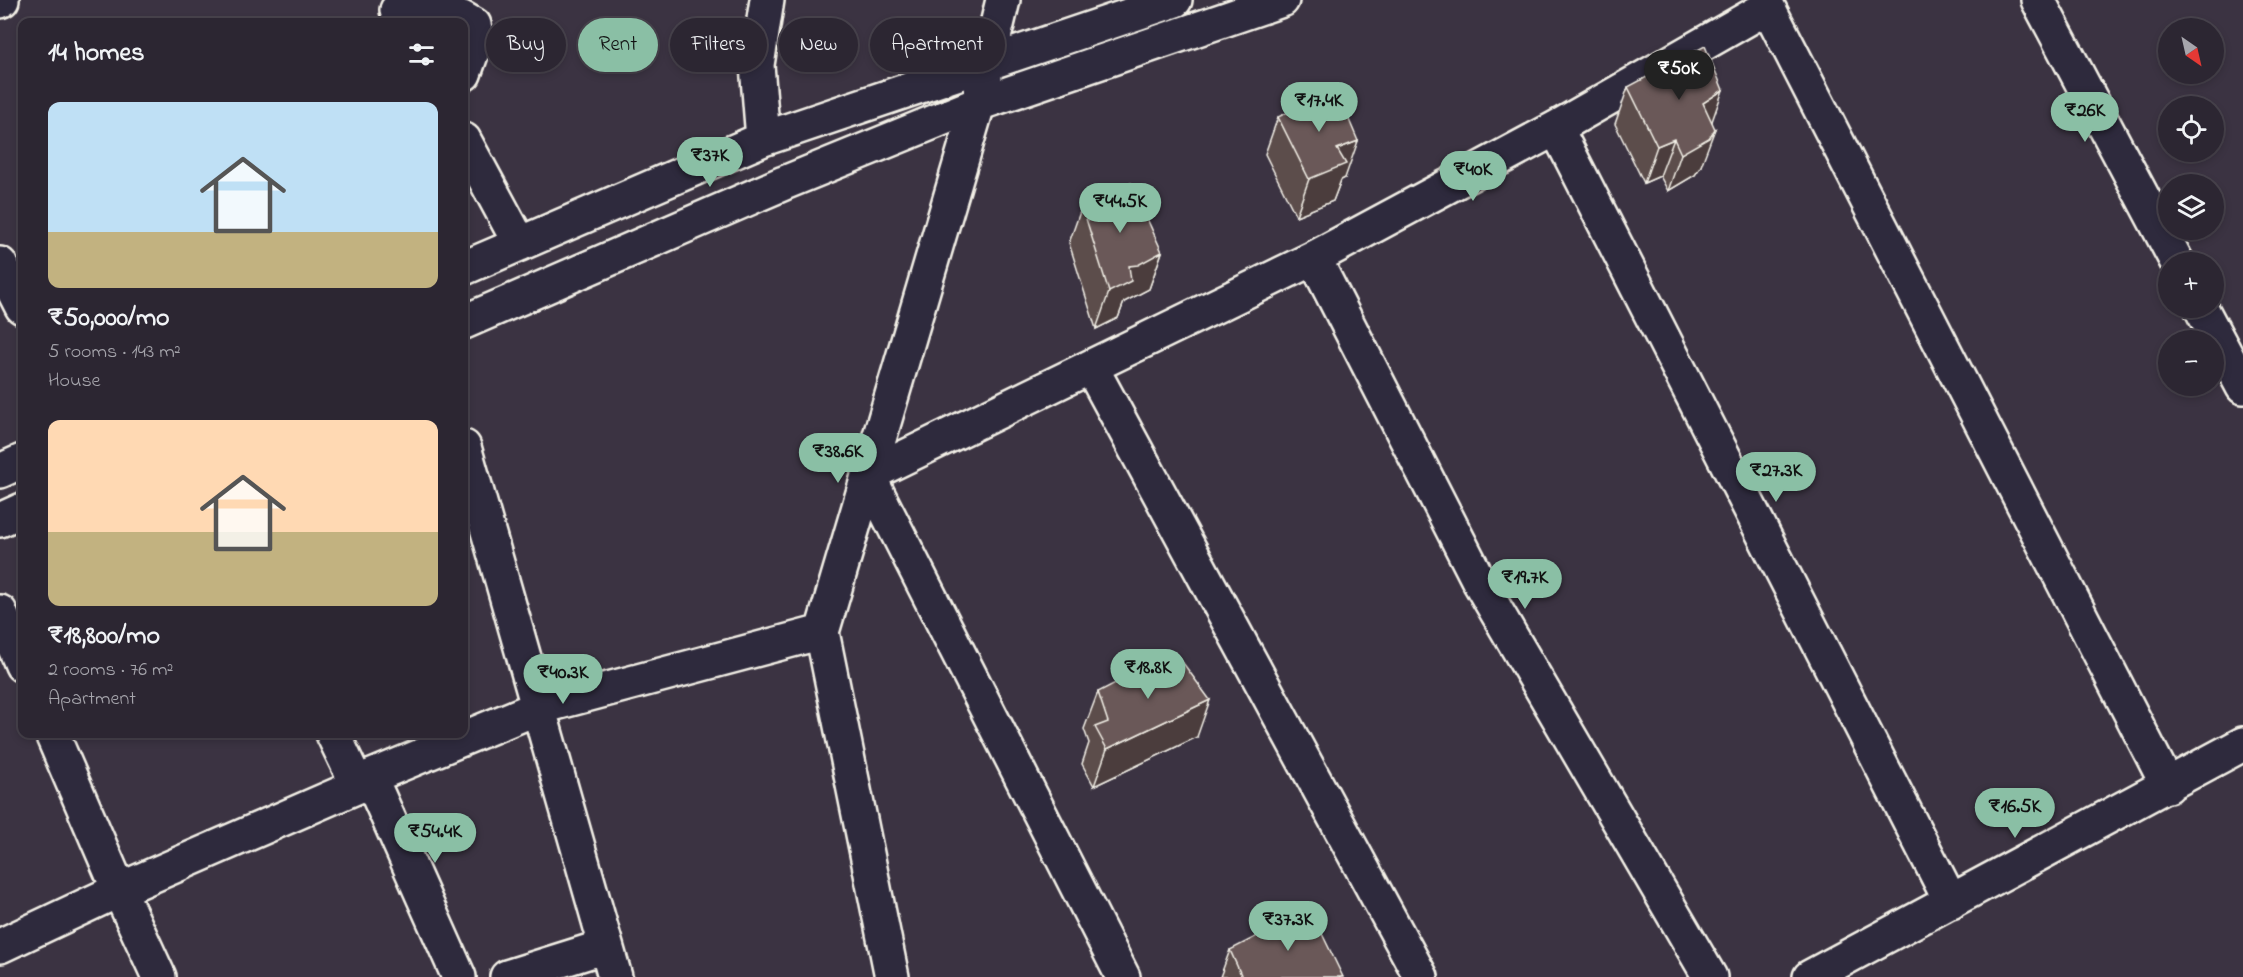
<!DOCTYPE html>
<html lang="en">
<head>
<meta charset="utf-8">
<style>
	:root { --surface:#2c2632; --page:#38323e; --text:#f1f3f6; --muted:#a6a5ac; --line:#48434d; --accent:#8abfa5 }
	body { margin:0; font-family:"Indie Flower",sans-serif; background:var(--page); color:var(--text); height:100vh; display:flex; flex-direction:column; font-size:22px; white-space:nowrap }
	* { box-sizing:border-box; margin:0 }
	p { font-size:20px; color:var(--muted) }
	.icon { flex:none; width:33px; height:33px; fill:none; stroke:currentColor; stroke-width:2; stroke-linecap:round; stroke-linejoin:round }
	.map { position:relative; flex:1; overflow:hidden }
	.panel { position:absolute; left:18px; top:18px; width:450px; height:720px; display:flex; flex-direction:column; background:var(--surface); border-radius:12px; box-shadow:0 3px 9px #0003,0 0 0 2px var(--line) }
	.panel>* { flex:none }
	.banner { position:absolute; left:486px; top:18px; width:570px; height:54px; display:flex; gap:12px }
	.needle { width:39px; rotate:146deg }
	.buttons { position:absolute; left:2158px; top:18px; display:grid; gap:12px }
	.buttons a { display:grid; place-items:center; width:66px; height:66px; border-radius:50%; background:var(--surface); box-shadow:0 3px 9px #0003,0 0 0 2px var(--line); font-size:30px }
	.price { position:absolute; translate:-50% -51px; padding:0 14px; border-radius:21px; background:var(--accent); color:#111; font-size:20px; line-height:39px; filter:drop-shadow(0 2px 3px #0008) }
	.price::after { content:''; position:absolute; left:50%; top:36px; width:18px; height:14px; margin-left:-9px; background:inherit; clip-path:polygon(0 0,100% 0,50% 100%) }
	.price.on { background:#222; color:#fff }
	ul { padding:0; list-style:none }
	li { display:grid; align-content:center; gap:12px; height:318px; padding:0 30px }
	li span { display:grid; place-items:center; height:186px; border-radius:12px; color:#555 }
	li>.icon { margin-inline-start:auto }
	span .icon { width:108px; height:108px; fill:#fffc; stroke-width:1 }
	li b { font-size:26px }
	h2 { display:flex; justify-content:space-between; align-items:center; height:72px; padding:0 30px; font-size:26px }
	.chip { padding:0 21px; border-radius:27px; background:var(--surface); box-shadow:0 3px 9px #0003,0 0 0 2px var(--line); font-size:21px; line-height:54px }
	.chip.on { background:var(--accent); color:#111 }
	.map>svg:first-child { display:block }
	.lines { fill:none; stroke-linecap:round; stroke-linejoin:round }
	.minor-casing { stroke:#f4f1e8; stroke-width:38 }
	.minor { stroke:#2f2a3d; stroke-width:33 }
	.wall { fill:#5c4d4c; stroke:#f4f1e8; stroke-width:1.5 }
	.shaded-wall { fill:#4b3e3e; stroke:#f4f1e8; stroke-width:1.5 }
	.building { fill:#6b5958; stroke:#f4f1e8; stroke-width:1.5 }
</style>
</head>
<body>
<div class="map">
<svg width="2243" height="977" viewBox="0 0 2243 977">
	<rect width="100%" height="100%" fill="#3b3342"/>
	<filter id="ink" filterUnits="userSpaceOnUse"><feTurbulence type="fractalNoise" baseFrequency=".0167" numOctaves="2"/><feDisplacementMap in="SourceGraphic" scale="12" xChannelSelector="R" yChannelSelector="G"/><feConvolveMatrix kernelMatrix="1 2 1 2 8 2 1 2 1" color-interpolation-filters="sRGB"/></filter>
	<g filter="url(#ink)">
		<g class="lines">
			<g class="minor-casing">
				<path id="minor" d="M2038,0L2177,262
					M0,1L2,0
					M397,10L462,18L474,25L477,38L464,74
					M1556,128L1951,902
					M763,139L757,65L767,0
					M464,140L520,244
					M1314,258L1480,583L1710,977
					M0,264L22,307
					M464,268L763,139L1175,0
					M2201,308L2243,387
					M464,322L784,183L978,104L1282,0
					M1091,367L1421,977
					M464,447L615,977
					M0,471L22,461
					M0,520L22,510
					M0,612L22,665
					M52,734L119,890L159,977
					M333,734L358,786
					M370,777L459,977
					M0,946L119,890L358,786L370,777L537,708L822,632
					M507,977L606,946
					M892,977L822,632L978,104L1003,0
					M1123,977L868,475L1314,258L1556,128L1768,7L2168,786
					M1810,977L2243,744"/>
			</g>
			<use href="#minor" class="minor"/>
		</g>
		<path class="wall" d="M1628,87L1712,122L1701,166L1695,175L1668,191L1660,176L1644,183L1615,124Z
			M1278,117L1345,178L1341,180L1333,201L1296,216L1265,154Z
			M1082,206L1162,252L1149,289L1124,302L1118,318L1096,329L1069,243Z
			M1098,692L1197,737L1094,786L1082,764L1089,743L1084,729Z
			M1230,950L1343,977H1220Z"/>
		<path class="shaded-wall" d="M1723,90L1710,127L1703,103Z
			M1715,129L1701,166L1695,175L1668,191L1681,154Z
			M1674,139L1660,176L1644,183L1657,146Z
			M1358,141L1345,178L1341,180L1333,201L1296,216L1309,179L1337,149Z
			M1162,252L1149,289L1124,302L1118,318L1096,329L1109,292L1129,266Z
			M1210,700L1197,737L1094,786L1107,749Z"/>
		<path class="building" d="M1705,46L1723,90L1703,103L1715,129L1709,138L1681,154L1674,139L1657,146L1628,87Z
			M1336,89L1358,141L1337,149L1346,164L1309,179L1278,117Z
			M1131,183L1162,252L1138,265L1129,266L1131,281L1109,292L1082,206Z
			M1175,652L1210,700L1107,749L1095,727L1108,722L1098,692Z
			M1310,909L1343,977H1242L1230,950Z"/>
	</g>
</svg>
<div class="buttons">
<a><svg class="needle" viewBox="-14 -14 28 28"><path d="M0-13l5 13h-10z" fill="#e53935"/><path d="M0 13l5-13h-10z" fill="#a6a5ac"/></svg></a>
<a><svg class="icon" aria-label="locate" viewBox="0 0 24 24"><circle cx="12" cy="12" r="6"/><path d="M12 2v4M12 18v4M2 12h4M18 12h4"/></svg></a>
<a><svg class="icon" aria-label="layers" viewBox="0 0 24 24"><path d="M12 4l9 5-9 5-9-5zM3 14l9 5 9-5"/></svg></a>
<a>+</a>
<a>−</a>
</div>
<b class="price on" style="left:1679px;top:101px">₹50K</b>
<b class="price" style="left:1319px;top:133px">₹17.4K</b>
<b class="price" style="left:2085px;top:143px">₹26K</b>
<b class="price" style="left:710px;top:188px">₹37K</b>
<b class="price" style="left:1473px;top:202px">₹40K</b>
<b class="price" style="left:1120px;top:234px">₹44.5K</b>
<b class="price" style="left:838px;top:484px">₹38.6K</b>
<b class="price" style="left:1776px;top:503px">₹27.3K</b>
<b class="price" style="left:1525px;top:610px">₹19.7K</b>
<b class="price" style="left:1148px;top:700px">₹18.8K</b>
<b class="price" style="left:563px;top:705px">₹40.3K</b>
<b class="price" style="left:2015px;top:839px">₹16.5K</b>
<b class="price" style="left:435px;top:864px">₹54.4K</b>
<b class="price" style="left:1288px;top:952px">₹37.3K</b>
<div class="banner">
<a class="chip">Buy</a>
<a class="chip on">Rent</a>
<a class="chip">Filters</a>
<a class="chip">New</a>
<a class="chip">Apartment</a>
</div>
<section class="panel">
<h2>14 homes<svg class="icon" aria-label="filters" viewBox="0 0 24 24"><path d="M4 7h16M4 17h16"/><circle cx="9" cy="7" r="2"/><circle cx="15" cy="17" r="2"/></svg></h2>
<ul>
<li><span style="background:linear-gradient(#bfe0f5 70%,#c2b280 0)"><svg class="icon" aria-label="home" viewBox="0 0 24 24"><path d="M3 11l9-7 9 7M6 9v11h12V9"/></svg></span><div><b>₹50,000/mo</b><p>5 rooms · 143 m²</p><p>House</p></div></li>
<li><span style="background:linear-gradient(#ffd9b3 60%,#c2b280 0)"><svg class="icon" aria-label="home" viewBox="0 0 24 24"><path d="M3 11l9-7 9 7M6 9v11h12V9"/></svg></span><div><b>₹18,800/mo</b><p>2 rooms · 76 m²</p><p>Apartment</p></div></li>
</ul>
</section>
</div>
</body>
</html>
